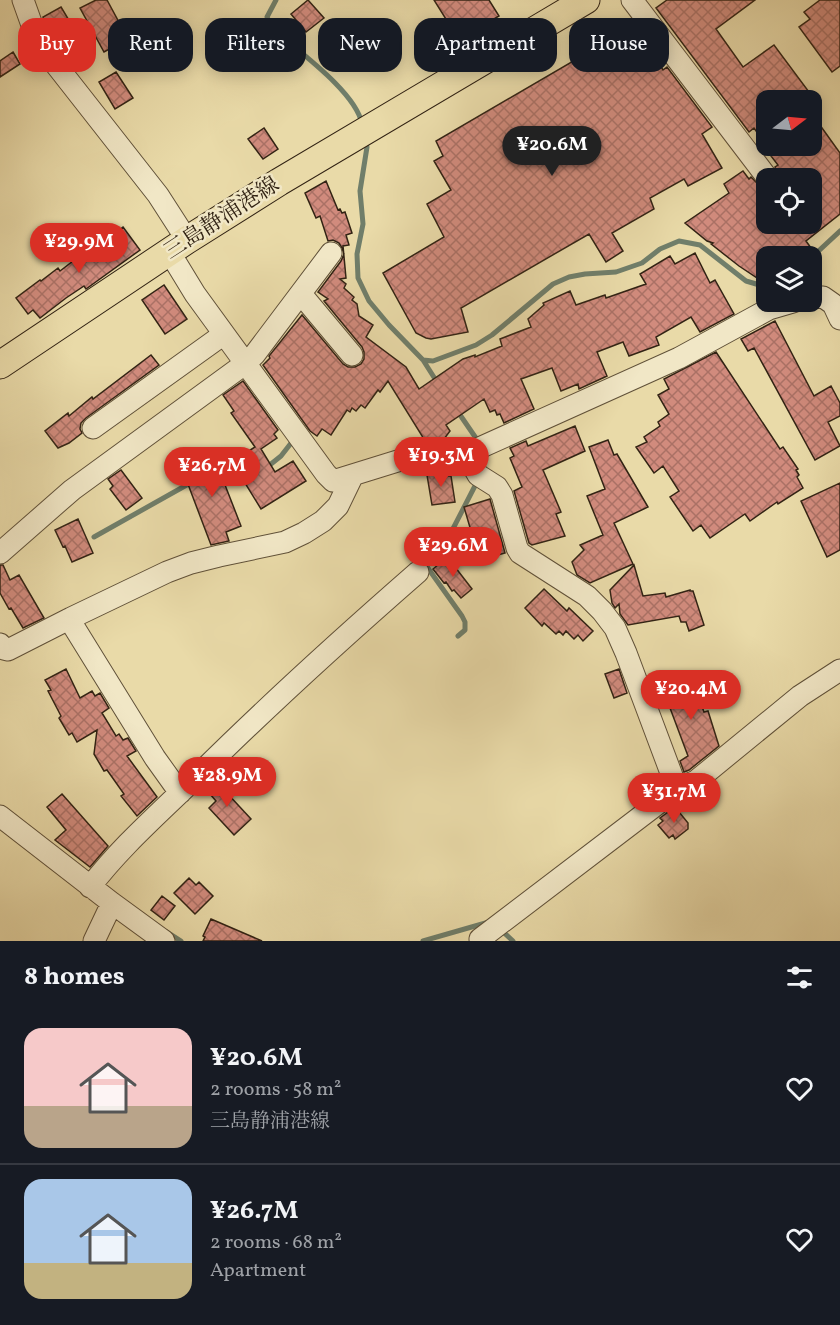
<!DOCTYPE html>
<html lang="en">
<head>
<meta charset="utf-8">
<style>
	:root { --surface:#171b24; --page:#242831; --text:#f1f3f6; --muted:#9ea1a6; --line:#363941; --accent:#d93025 }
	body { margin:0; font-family:Vollkorn,"Noto Serif JP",serif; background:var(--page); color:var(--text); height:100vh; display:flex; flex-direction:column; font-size:22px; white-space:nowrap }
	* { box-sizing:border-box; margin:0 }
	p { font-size:20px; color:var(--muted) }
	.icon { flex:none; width:33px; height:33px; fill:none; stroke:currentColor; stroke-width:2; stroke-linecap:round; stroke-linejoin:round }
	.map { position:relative; height:941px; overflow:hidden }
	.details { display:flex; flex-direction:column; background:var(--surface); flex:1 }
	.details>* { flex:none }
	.hud { position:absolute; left:18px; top:18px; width:804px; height:54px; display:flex; gap:12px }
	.needle { width:39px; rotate:74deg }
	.buttons { position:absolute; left:756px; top:90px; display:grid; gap:12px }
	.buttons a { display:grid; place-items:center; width:66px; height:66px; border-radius:12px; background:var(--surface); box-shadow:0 3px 15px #0003; font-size:30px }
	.price { position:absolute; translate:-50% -51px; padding:0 14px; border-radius:21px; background:var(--accent); color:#fff; font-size:20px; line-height:39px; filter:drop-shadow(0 2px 3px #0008) }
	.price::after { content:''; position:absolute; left:50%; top:36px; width:18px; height:14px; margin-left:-9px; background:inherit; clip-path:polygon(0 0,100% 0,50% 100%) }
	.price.on { background:#222; color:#fff }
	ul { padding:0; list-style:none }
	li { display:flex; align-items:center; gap:18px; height:150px; padding:0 24px }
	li+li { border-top:2px solid var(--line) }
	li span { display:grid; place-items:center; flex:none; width:168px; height:120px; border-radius:18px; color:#555 }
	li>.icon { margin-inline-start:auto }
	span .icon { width:72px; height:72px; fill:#fffc; stroke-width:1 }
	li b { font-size:26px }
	h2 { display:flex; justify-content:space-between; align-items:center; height:72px; padding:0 24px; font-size:26px }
	.tag { padding:0 21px; border-radius:18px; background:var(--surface); box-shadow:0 3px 15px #0003; font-size:21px; line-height:54px }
	.tag.on { background:var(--accent); color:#fff }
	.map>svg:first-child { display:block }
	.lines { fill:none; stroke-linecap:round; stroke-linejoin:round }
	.stream { stroke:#707e6a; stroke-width:5 }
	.building { fill:url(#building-cross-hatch); stroke:#322314; stroke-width:1.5 }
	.minor-casing { stroke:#605139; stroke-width:23 }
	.major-casing { stroke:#322314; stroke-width:29 }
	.minor { stroke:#f1e7c6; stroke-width:21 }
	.major { stroke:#e9daa8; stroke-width:27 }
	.labels { text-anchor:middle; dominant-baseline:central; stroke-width:5; stroke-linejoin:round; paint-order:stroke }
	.street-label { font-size:22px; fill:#322314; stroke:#f1e7c6 }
</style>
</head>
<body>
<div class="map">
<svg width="840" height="941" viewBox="0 0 840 941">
	<defs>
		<pattern id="building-cross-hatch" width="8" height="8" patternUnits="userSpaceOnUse" patternTransform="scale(1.5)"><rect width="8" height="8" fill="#d18b7d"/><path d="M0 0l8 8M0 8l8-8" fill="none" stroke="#aa7165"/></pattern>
	</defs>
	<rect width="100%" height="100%" fill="#e9daa8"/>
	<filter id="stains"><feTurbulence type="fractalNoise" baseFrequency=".00333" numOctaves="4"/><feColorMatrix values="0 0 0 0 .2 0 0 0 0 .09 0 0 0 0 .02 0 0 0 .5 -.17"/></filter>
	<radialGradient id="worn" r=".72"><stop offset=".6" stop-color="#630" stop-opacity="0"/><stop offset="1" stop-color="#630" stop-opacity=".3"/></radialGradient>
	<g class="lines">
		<path class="stream" d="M276,0L267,17L273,29C298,51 356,92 362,124
			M365,139L367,147L360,191L363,224L357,254L358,278L369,301L389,325L423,360L433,361L476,345L492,335L553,284L569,277L585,274L616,272L642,263L660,249L679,241L700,245L746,281L763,286L766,285
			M812,257L840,231
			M423,360L437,382
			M456,409L480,444
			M266,468L281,456L295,438
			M214,473L224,472L244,474
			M94,537L192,482
			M458,636L465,630V622L462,616L425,564V562L438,557L441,552L478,480
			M501,930L513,941
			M167,932L181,941
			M423,941L489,922"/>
	</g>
	<path class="building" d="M96,0H107L128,39L104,52L80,8Z
		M308,0L324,18L306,32L291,14Z
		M434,0H489L499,16L459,40Z
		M667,0H755L716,29L743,67L774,45L809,92L798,100H766V145L754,128L749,132L656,8Z
		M820,0H840V66L832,72L799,27L810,19L804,12Z
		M61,7L70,22L49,34L43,17Z
		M635,25L643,36L663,70L667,67L712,127L702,134L722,168L688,186L684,179L650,198L654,209L612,233L623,251L606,262L589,234L461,308L468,332L431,339L426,338L416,333L383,273L444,237L427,204L451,190L434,161L443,156L436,141Z
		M13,52L20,64L0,77V61Z
		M116,72L133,98L115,109L99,82Z
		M812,114L840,153V214L806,241L811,248L803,256H766V284L739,266L711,244L713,243L707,241L685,223L729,193L724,184L743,171L749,179L751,177L761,187L766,189V224H812V178H778V174L775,167L778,165L771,156L774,154L767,146H812Z
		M264,128L278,149L263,159L248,139Z
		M326,181L338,210L340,209L342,213L345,212L352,233L346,235L349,245L343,246L346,278L340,279L346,284L344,288L354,297L352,300L357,304L359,316L373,325L366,337L406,367L419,389L463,359L475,355V357L502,346L500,339L531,327L528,319L544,305L543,303L570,291L576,305L605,295L606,298L646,284L640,274L670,256L675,264L695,253L710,283L715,280L734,314L700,332L691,317L656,337L659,345L629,356L623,342L597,352L607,376L579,389L578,384L561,391L552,368L521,379L534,409L504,423L500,414L497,415L495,410L490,412L484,399L446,425L450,431L441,443L427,444L388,381L380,392L378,390L365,408L361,405L356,411L352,408L350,412L347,410L331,435L322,429L317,436L310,431L263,365L270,358L269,356L302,315L343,364L348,367H355L361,364L364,359V352L362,347L324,301L328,299L318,292L341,261L344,254L342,248L339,243L333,240L328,241L320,216L316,218L305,193Z
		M123,227L140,250L86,289L84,286L66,298L40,318L33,310L28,314L16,298L40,280L41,281L58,268L60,271L90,248L91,249L107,238L108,239Z
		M164,285L187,319L165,334L142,300Z
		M775,321L814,396L831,386L840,403V416L828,422L840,446L815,460L754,348L748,351L741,339Z
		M716,352L780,449L783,447L798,469L796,470L799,475L797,477L803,488L778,504L777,502L750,521L745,514L710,538L701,525L693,531L670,497L679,491L663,466L654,473L636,447L647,442L644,437L660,426L658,422L669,414L658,395L669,389L664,379Z
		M151,355L159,365L86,418L81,423L80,429L82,433L69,443L58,448L45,431L68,413L69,416L92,397L93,399Z
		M243,381L278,430L274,434L277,438L261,449L275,472L293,461L306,481L261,509L232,462L255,447L231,413L234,411L223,395Z
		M575,426L585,451L543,470L561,512L556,514L565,536L532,545L529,543L514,491L522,487L510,458L514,456L510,448L526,441L528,446Z
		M608,440L614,455L617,454L648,507L614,523L633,564L590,583L577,575L572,562L584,550L580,545L603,535L587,496L605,489L589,447Z
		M211,449L241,526L226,532L229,541L211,545L183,471Z
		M121,470L142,498L126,510L110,489L113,486L108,479Z
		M449,471V476H451L455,502L432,505L427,475Z
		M840,483V550L827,557L801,501Z
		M490,499L505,553L466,564L476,548L464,507Z
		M78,519L93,553L72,562L65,546L63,547L55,530Z
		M445,559L449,565L452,563L472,589L461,598L454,590L452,591L446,582L444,583L433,569Z
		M0,565H3L10,580L19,575L44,618L23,628L11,608L9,609L0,593Z
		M634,565L643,596L665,593L666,597L690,590V591H693L704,625L689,631L686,622H681L679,616L628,625L620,614L619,604L615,608L612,603L610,590Z
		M544,589L567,611L569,608L593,631L583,641L578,635L574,639L566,631L563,635L559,631L556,634L544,623L542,626L525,608Z
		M66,669L80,698L92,691L95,696L100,693L109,708L102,713L116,736L119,734L123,740L128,738L136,751L127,756L157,797L137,816L121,796L124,794L107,770L104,771L94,754L97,730L77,742L72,733L69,735L59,718L61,716L48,691L51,690L45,680Z
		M619,669L627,693L614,698L605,674Z
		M687,675L689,681L692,679L704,712L708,711L719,746L689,770L684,772L680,761L688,756L661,684Z
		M213,778L251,819L234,835L209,808L216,801L204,787Z
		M62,794L108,846L90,867L55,840L66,830L47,807Z
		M675,807L688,823V829L675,839L673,835L669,838L658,825L663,821L660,818Z
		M189,878L196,885L199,882L213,896L195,914L174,893Z
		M162,896L175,906L164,920L151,910Z
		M211,919L262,941H203L205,937L203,936Z"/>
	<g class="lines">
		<g class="minor-casing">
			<path id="minor" d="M23,0L38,42L158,195L187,240
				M632,0L766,176
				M170,253L195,294L326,474L333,481L404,459L466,454L679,358L769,309L793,302
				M301,294L352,355
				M812,298L823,297L833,304L840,319
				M93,428L224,334
				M466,454L478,475L497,487L502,495L517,548L520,553L587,596L602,611L615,628L626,653L677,789
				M0,553L72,490L246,363L255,354L331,253
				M69,619L155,758L180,793
				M0,644L4,649L8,650L71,618L167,572L191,563L219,556L285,542L304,533L323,521L338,506L353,475
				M0,816L112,903L164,941
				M90,887C119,849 154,818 188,785C262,711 339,641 418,572
				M480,939L677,789L696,781L800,696L840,670
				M94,941L112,903"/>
		</g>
		<g class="major-casing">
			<path id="major" d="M0,365L187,240L279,182L586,0"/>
		</g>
		<use href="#minor" class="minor"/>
		<use href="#major" class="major"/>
	</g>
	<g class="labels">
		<g class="street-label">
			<text transform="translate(222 219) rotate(-33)">三島静浦港線</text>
		</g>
	</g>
	<rect width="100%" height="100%" filter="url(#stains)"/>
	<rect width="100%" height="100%" fill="url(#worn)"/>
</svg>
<div class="buttons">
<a><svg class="needle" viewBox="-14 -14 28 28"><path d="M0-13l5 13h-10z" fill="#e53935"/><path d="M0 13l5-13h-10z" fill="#9ea1a6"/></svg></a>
<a><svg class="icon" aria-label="locate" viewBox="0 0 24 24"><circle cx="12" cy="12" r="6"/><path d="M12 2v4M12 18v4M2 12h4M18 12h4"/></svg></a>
<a><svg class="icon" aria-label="layers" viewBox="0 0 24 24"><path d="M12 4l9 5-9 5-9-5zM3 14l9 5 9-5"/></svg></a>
</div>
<b class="price on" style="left:552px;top:177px">¥20.6M</b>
<b class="price" style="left:79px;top:274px">¥29.9M</b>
<b class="price" style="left:441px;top:488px">¥19.3M</b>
<b class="price" style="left:212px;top:498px">¥26.7M</b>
<b class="price" style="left:453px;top:578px">¥29.6M</b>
<b class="price" style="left:691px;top:721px">¥20.4M</b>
<b class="price" style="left:227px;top:808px">¥28.9M</b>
<b class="price" style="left:674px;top:824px">¥31.7M</b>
<div class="hud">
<a class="tag on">Buy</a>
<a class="tag">Rent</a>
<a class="tag">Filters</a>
<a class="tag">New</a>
<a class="tag">Apartment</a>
<a class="tag">House</a>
</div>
</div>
<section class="details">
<h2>8 homes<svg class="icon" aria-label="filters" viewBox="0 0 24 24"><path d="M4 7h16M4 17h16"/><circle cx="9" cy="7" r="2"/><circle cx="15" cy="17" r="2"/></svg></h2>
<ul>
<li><span style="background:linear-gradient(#f6c9c9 65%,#b9a48a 0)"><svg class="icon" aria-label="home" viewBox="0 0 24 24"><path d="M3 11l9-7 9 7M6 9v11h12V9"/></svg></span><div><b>¥20.6M</b><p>2 rooms · 58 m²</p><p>三島静浦港線</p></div><svg class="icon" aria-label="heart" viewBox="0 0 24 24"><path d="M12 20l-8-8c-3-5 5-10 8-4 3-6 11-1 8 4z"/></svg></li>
<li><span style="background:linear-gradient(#a9c7e8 70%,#c2b280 0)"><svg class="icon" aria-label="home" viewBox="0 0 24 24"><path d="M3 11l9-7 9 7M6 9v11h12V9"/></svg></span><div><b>¥26.7M</b><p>2 rooms · 68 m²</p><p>Apartment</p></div><svg class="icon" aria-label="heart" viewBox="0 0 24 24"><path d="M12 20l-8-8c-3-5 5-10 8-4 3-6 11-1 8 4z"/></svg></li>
</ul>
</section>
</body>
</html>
